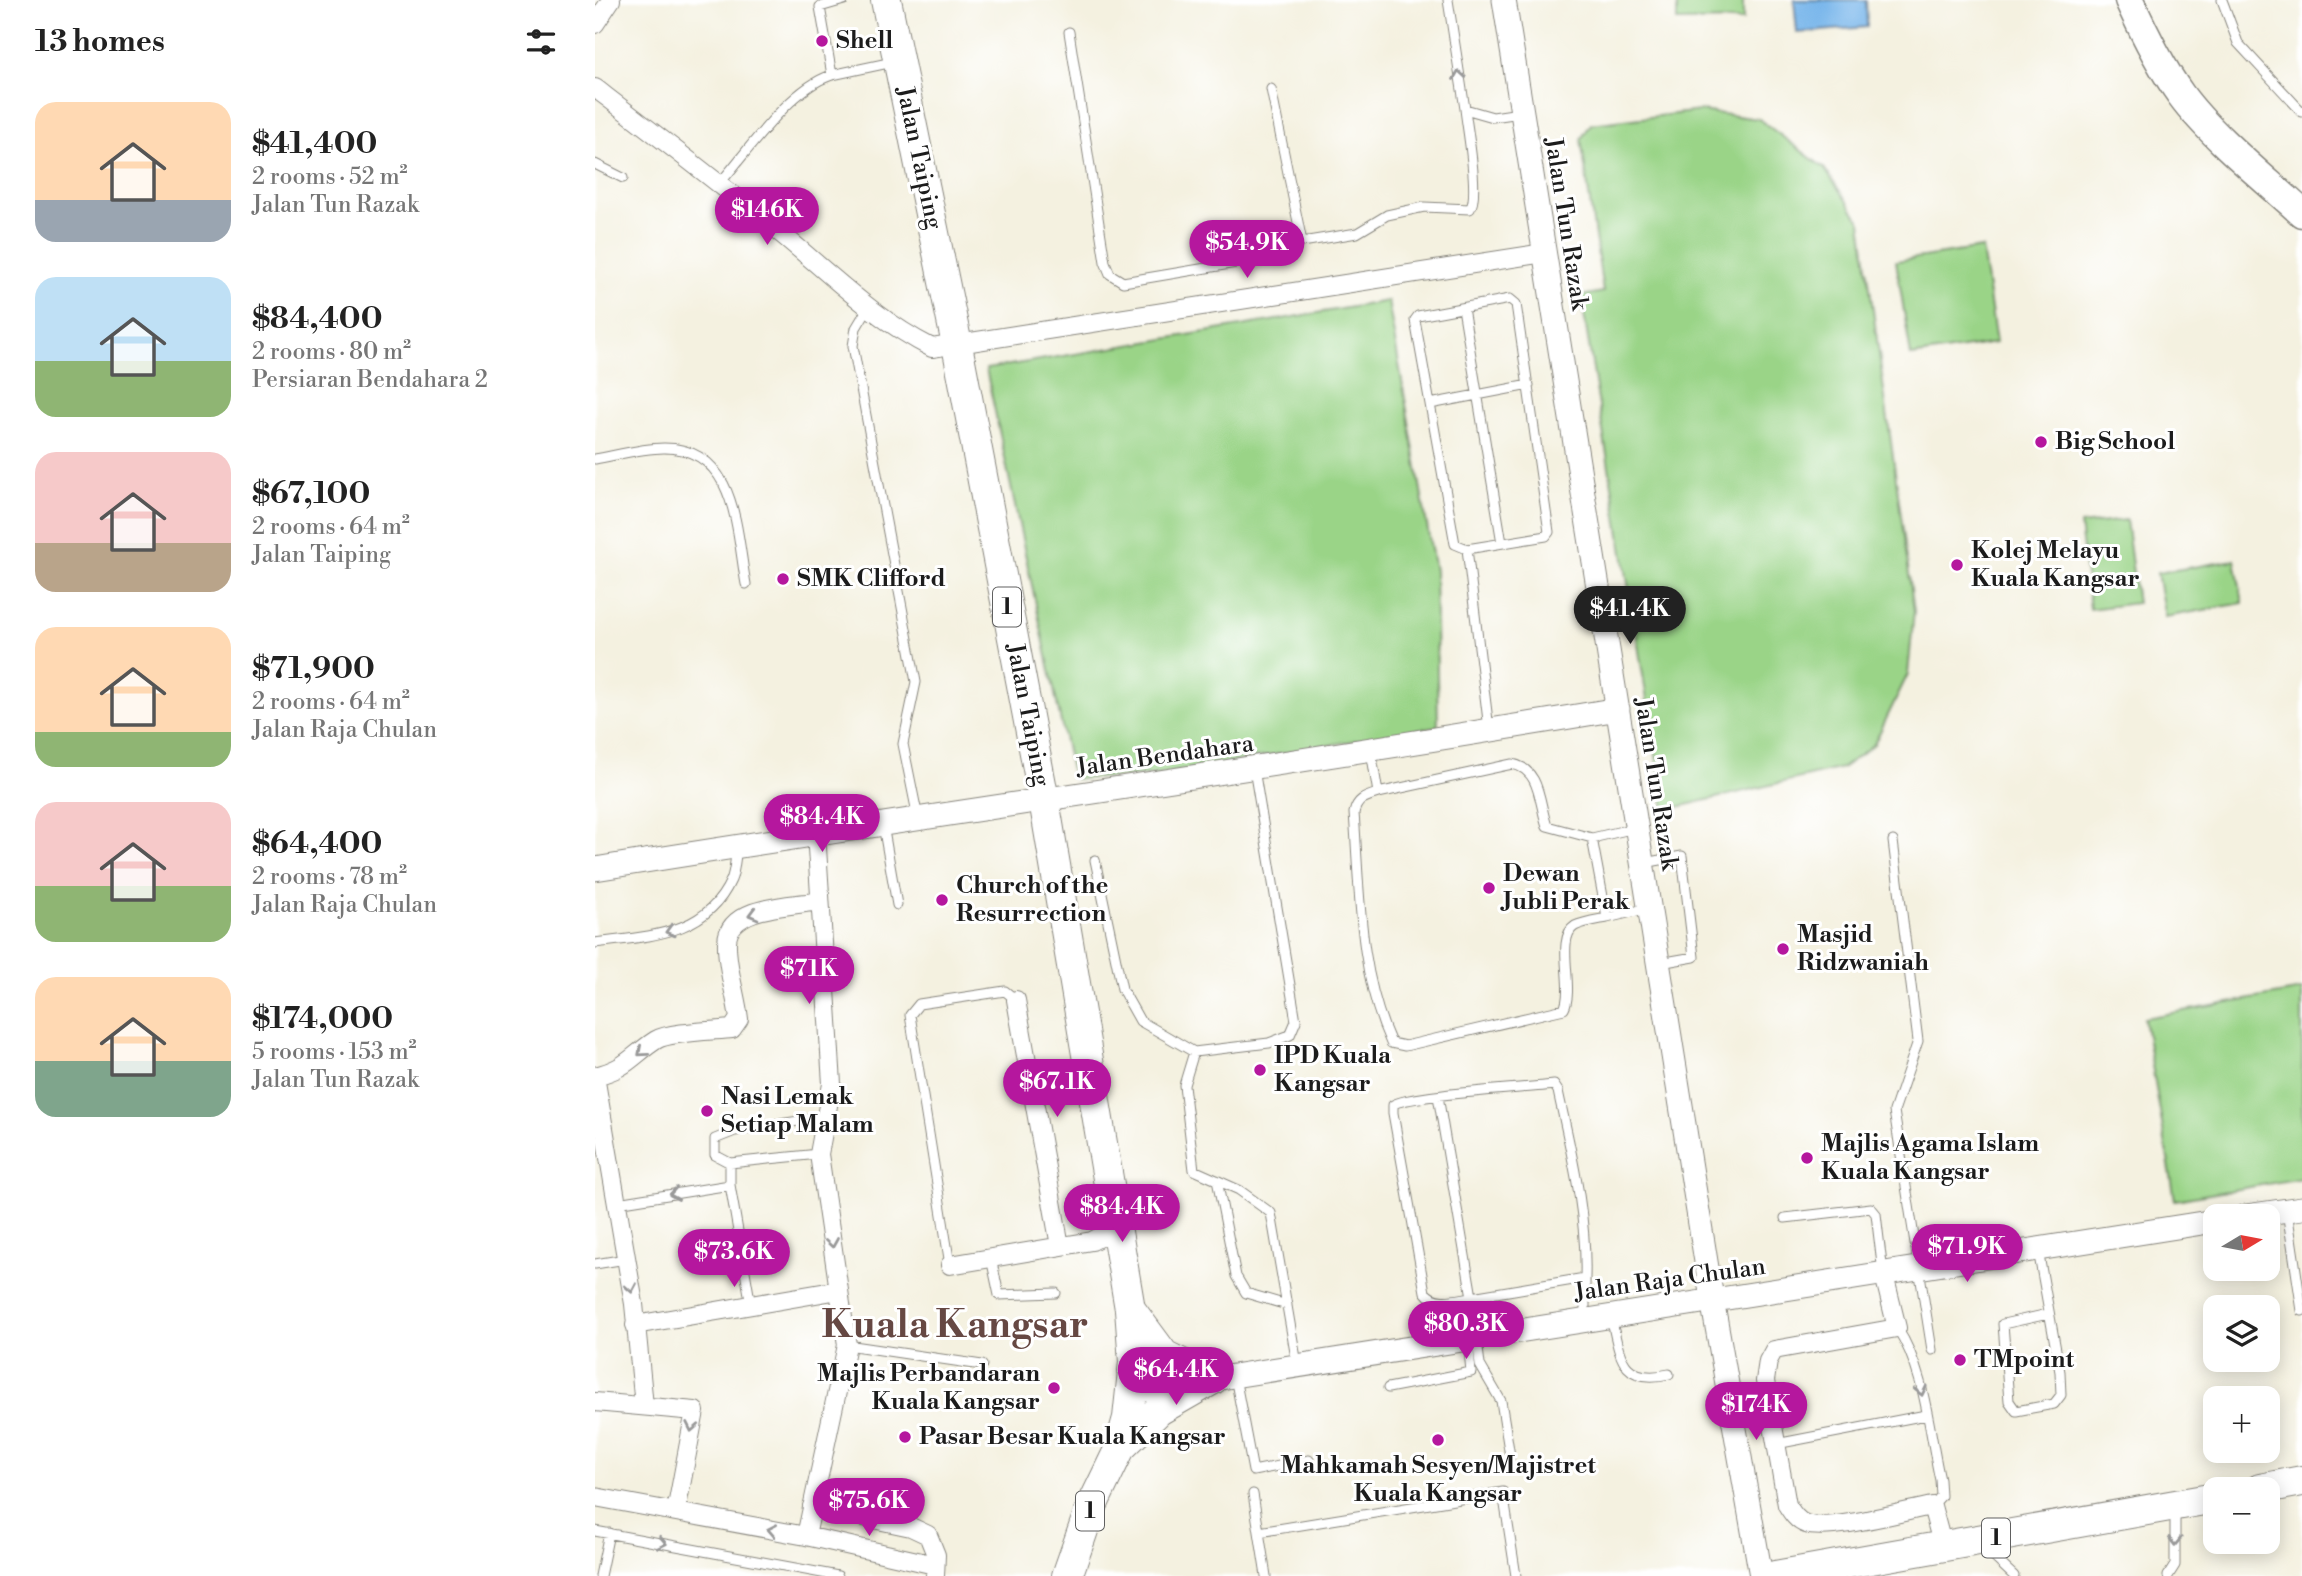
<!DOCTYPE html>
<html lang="en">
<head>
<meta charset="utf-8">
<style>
	:root { --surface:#fff; --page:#f2f2f2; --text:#222; --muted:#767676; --accent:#b5179e }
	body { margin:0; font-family:"Libre Bodoni",serif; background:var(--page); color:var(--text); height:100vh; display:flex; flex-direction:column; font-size:26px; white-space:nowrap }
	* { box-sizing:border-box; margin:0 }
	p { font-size:23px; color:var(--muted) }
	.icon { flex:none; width:38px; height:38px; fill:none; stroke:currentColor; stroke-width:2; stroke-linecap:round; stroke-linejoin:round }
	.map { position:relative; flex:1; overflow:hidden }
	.details { display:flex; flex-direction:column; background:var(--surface); width:595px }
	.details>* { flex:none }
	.needle { width:46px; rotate:80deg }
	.controls { position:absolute; left:1608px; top:1204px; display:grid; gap:14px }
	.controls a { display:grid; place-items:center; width:77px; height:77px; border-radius:14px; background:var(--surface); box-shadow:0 4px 18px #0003; font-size:35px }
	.price { position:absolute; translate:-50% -60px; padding:0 16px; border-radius:24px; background:var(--accent); color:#fff; font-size:23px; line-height:46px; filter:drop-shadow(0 2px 4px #0008) }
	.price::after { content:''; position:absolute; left:50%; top:42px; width:21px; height:16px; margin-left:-10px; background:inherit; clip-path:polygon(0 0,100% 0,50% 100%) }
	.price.active { background:#222; color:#fff }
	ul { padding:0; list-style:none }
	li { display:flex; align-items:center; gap:21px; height:175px; padding:0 35px }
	li span { display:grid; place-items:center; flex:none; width:196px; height:140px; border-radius:21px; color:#555 }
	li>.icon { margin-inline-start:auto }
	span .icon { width:84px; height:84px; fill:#fffc; stroke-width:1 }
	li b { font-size:30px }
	h2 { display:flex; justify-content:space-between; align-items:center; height:84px; padding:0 35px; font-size:30px }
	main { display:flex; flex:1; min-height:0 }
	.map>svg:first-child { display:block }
	.green { fill:#9ad487; stroke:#5b7852; stroke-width:2 }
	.water { fill:#78b6eb; stroke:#4a6984; stroke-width:2 }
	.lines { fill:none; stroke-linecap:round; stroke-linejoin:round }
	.service-casing { stroke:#88867e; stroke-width:11 }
	.minor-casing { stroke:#88867e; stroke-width:20 }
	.tertiary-casing { stroke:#88867e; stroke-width:25 }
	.primary-casing { stroke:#88867e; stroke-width:31 }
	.trunk-casing { stroke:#88867e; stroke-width:32 }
	.service { stroke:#fff; stroke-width:9 }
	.minor { stroke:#fff; stroke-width:18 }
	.tertiary { stroke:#fff; stroke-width:23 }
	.primary { stroke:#fff; stroke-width:28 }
	.trunk { stroke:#fff; stroke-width:30 }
	.oneway { stroke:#999 }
	.poi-dot { fill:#b5179e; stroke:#fff; stroke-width:2.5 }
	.labels { text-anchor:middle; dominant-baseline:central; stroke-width:6; stroke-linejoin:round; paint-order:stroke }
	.shield { fill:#fff; stroke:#606060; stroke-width:2 }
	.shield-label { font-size:23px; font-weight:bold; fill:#1c1c1c }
	.poi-label { font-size:24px; font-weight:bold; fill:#1c1c1c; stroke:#fff; text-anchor:start }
	.street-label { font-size:24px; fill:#1c1c1c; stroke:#fff }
	.town-label { font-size:38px; font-weight:bold; fill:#664843; stroke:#fff }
</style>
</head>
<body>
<main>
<section class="details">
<h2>13 homes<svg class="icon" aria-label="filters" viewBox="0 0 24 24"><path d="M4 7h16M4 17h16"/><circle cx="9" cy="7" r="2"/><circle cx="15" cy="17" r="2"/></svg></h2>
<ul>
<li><span style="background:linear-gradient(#ffd9b3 70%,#9aa5b1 0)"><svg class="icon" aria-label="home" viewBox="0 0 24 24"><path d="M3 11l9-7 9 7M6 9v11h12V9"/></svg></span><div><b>$41,400</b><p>2 rooms · 52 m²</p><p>Jalan Tun Razak</p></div></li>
<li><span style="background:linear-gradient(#bfe0f5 60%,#8fb573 0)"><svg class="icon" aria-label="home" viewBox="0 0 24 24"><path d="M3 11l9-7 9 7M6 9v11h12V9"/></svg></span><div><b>$84,400</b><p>2 rooms · 80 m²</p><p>Persiaran Bendahara 2</p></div></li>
<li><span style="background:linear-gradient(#f6c9c9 65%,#b9a48a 0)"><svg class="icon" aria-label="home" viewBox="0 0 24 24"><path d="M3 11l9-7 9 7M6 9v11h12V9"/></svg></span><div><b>$67,100</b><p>2 rooms · 64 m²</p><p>Jalan Taiping</p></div></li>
<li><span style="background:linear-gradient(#ffd9b3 75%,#8fb573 0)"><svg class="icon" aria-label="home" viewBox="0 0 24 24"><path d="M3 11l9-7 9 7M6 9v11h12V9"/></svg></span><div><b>$71,900</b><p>2 rooms · 64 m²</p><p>Jalan Raja Chulan</p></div></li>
<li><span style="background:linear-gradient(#f6c9c9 60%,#8fb573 0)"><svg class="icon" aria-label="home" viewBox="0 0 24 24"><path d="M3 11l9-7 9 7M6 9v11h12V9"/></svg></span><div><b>$64,400</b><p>2 rooms · 78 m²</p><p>Jalan Raja Chulan</p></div></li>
<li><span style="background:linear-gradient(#ffd9b3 60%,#7fa58c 0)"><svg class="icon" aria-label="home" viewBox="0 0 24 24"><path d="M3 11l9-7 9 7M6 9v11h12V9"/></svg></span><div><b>$174,000</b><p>5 rooms · 153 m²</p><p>Jalan Tun Razak</p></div></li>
</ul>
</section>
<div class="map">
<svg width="1707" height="1576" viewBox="0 0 1707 1576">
	<rect width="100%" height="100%" fill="#fff"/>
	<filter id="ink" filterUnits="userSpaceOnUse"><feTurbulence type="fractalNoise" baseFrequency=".0143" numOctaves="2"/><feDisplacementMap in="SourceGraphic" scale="14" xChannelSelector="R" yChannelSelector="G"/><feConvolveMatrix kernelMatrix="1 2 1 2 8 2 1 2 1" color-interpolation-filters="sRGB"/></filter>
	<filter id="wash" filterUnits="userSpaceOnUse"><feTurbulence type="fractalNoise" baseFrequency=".00686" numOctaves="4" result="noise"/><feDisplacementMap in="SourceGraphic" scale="28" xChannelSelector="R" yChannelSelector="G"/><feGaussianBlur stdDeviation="1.57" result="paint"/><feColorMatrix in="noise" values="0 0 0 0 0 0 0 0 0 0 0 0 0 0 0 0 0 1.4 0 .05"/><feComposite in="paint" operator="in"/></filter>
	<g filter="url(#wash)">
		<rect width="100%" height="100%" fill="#f4f1e0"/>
		<path class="green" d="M1082,0H1148V20L1082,21Z
			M1105,111L1164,119L1229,168L1266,222L1319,611L1313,674L1279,744L1247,768L1070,810L986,296L1008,292L986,139L996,124Z
			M1387,248L1401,343L1316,356L1301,261Z
			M793,301L840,571L843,726L563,775L478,779L391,369Z
			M1531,520L1542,603L1495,609L1485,525Z
			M1640,560L1648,603L1570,617L1562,573Z
			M1707,990V1178L1580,1200L1549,1018Z"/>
		<path class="water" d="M1199,0H1271L1272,27L1202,33Z"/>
	</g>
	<g filter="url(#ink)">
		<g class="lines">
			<g class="service-casing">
				<path id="service" d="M249,0L225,7L237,75L298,62
					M853,0L870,109L898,117L925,113
					M1627,0L1643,43L1707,112
					M474,32L510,262L515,274L528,282L647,262L707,242L762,233L792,215L829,207L875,209C885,196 872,128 870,109
					M676,89L707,242
					M0,164L28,178
					M125,183C154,150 195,88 237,75
					M273,308L261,328L258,346L321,682L308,744L323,818
					M868,308L907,543
					M835,404L934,385
					M0,459C22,455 47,448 69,448C142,448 141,530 151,584
					M872,549L951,536L954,532L921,304L915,299L823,316L820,320L860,544L872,549L894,729
					M776,751L783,793L917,764C946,769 944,804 952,826L997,838
					M783,793C770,797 762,799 759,813C765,890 763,971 796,1043L810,1046L969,1009C980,988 960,938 980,926C988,922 1002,920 1012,918
					M288,825L302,905
					M1040,828L997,838L1012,918L1054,908
					M1298,841L1323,1041L1299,1111L1337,1350
					M500,860L527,989L545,1021L599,1052L674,1043L695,1035L701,1021L659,769
					M1049,863L1087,856L1099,957L1065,963
					M0,943C53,936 111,936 136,880C140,871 140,858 142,848
					M599,1052L589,1085L599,1170L644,1190L676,1213L702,1364
					M843,1096L877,1297C862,1299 840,1306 830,1292L798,1113V1105C808,1095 935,1088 959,1085L963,1091C976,1152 992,1214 990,1278
					M224,1154L135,1163L120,1155V1139L140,1131L229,1117
					M135,1163V1185L156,1306
					M622,1180L641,1276L651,1293L692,1305
					M22,1203L135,1185
					M1692,1211L1707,1311
					M1190,1218L1276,1208L1281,1214L1288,1273
					M1443,1250L1465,1372L1466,1395L1459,1404L1421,1411L1414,1401L1408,1324L1453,1314
					M396,1258L404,1295L461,1293
					M0,1264L31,1259
					M355,1265L315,1015L324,1004L410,991L421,1000
					M1016,1317C1025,1355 1025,1385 1074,1374
					M1302,1328C1330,1370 1334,1431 1345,1480L1346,1496L1337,1506
					M252,1345L387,1365
					M640,1377L658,1471L714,1460
					M793,1388L876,1372L873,1340
					M1181,1444L1331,1415
					M915,1456L906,1401L885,1365L877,1297L990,1278V1319
					M658,1494L671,1576
					M0,1531L243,1576
					M664,1532L908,1492L921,1576
					M1387,1546L1419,1576
					M5,1576L14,1533
					M1573,1576L1580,1565V1510"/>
			</g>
			<g class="minor-casing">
				<path id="minor" d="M0,24L16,0
					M0,88C64,137 127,185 189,236C236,275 281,320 337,348L949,253
					M421,1000L465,1246
					M355,1265L497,1241L510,1234L518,1217
					M1289,1275L1302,1328L1179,1350L1173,1361L1170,1381L1192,1505C1197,1513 1202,1521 1211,1524C1234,1532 1310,1511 1337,1506L1348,1547
					M40,1325L244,1290
					M0,1402L100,1411L81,1512
					M49,1406L39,1304L0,1076C33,1068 36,1056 61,1040C74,1032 119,1031 137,1029L144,1019C141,994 131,966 132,942C133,905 198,906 225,901
					M0,1497L211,1536L340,1565
					M217,1506L316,1527L333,1535L341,1555L340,1576
					M211,1536L252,1345L224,1154L237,1084L221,832"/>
			</g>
			<g class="tertiary-casing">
				<path id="tertiary" d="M909,0L1117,1299L1166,1576
					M0,869C341,814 682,767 1023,709
					M1651,1216L1707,1208
					M537,1392L1620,1221"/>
			</g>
			<g class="primary-casing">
				<path id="primary" d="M1534,0C1549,33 1565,66 1586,95C1615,135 1670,179 1707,213"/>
			</g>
			<g class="trunk-casing">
				<path id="trunk" d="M291,0L362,345L449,800L535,1309L539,1362L533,1418L524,1450L495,1510L472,1576
					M535,1309L569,1355L618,1379
					M526,1447L564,1410L618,1379
					M1665,1489L1707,1481
					M1180,1576L1620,1498"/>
			</g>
			<use href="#service" class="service"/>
			<use href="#minor" class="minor"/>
			<use href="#tertiary" class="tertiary"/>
			<use href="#primary" class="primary"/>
			<use href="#trunk" class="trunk"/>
		</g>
		<defs><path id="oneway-chevron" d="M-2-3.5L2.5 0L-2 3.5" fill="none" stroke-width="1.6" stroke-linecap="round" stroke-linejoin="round" transform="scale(1.75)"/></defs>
		<g class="oneway">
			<use href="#oneway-chevron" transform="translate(864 75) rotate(-99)"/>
			<use href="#oneway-chevron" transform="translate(158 914) rotate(165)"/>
			<use href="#oneway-chevron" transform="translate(75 931) rotate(163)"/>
			<use href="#oneway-chevron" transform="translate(47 1052) rotate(139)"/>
			<use href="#oneway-chevron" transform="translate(79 1194) rotate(171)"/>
			<use href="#oneway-chevron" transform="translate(237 1243) rotate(81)"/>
			<use href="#oneway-chevron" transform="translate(36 1288) rotate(80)"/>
			<use href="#oneway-chevron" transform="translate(1326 1391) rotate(78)"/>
			<use href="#oneway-chevron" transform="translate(97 1427) rotate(101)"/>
			<use href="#oneway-chevron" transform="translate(177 1530) rotate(-169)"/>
			<use href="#oneway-chevron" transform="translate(1580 1541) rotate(91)"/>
			<use href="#oneway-chevron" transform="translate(67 1543) rotate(11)"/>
		</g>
	</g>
	<g class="poi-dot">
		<circle cx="227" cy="41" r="7"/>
		<circle cx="1446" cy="442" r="7"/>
		<circle cx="1362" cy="565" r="7"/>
		<circle cx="188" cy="579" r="7"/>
		<circle cx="894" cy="888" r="7"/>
		<circle cx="347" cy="900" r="7"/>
		<circle cx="1188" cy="949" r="7"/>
		<circle cx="665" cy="1070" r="7"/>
		<circle cx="112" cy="1111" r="7"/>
		<circle cx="1212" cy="1158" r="7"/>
		<circle cx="1365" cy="1360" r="7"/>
		<circle cx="459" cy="1388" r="7"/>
		<circle cx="310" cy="1437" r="7"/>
		<circle cx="843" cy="1440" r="7"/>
	</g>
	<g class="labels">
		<g class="shield">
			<rect x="398" y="587.5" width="28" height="39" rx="5"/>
			<rect x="481" y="1491.5" width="28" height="39" rx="5"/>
			<rect x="1387" y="1518.5" width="28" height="39" rx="5"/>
		</g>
		<g class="shield-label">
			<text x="412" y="607">1</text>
			<text x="495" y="1511">1</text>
			<text x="1401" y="1538">1</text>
		</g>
		<g class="poi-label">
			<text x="241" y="41">Shell</text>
			<text x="1460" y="442">Big School</text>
			<text x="1376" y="551">Kolej Melayu<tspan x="1376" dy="28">Kuala Kangsar</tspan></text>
			<text x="202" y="579">SMK Clifford</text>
			<text x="908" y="874">Dewan<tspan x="908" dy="28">Jubli Perak</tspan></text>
			<text x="361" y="886">Church of the<tspan x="361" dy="28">Resurrection</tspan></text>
			<text x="1202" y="935">Masjid<tspan x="1202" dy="28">Ridzwaniah</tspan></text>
			<text x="679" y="1056">IPD Kuala<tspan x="679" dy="28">Kangsar</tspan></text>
			<text x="126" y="1097">Nasi Lemak<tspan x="126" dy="28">Setiap Malam</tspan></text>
			<text x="1226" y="1144">Majlis Agama Islam<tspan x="1226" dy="28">Kuala Kangsar</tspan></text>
			<text x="1379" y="1360">TMpoint</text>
			<text x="445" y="1374" text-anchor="end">Majlis Perbandaran<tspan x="445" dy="28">Kuala Kangsar</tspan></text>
			<text x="324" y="1437">Pasar Besar Kuala Kangsar</text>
			<text x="843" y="1466" text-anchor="middle">Mahkamah Sesyen/Majistret<tspan x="843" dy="28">Kuala Kangsar</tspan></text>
		</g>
		<g class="street-label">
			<text transform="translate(324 158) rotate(78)">Jalan Taiping</text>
			<text transform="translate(971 224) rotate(81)">Jalan Tun Razak</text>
			<text transform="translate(433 715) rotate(79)">Jalan Taiping</text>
			<text transform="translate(570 756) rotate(-8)">Jalan Bendahara</text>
			<text transform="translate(1061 784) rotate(81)">Jalan Tun Razak</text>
			<text transform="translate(1075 1280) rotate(-8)">Jalan Raja Chulan</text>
		</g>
		<g class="town-label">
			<text x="360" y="1325">Kuala Kangsar</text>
		</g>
	</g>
</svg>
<div class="controls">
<a><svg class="needle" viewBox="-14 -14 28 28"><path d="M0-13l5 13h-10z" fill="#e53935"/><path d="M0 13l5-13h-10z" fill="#767676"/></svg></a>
<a><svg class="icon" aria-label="layers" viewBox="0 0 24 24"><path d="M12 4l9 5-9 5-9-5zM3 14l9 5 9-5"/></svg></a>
<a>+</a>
<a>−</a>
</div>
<b class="price" style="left:172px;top:247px">$146K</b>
<b class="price" style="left:652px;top:280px">$54.9K</b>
<b class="price active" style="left:1035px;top:646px">$41.4K</b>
<b class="price" style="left:227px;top:854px">$84.4K</b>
<b class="price" style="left:214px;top:1006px">$71K</b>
<b class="price" style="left:462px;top:1119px">$67.1K</b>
<b class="price" style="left:527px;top:1244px">$84.4K</b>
<b class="price" style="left:1372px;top:1284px">$71.9K</b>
<b class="price" style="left:139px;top:1289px">$73.6K</b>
<b class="price" style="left:871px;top:1361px">$80.3K</b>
<b class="price" style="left:581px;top:1407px">$64.4K</b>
<b class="price" style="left:1161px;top:1442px">$174K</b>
<b class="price" style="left:274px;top:1538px">$75.6K</b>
</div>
</main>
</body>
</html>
